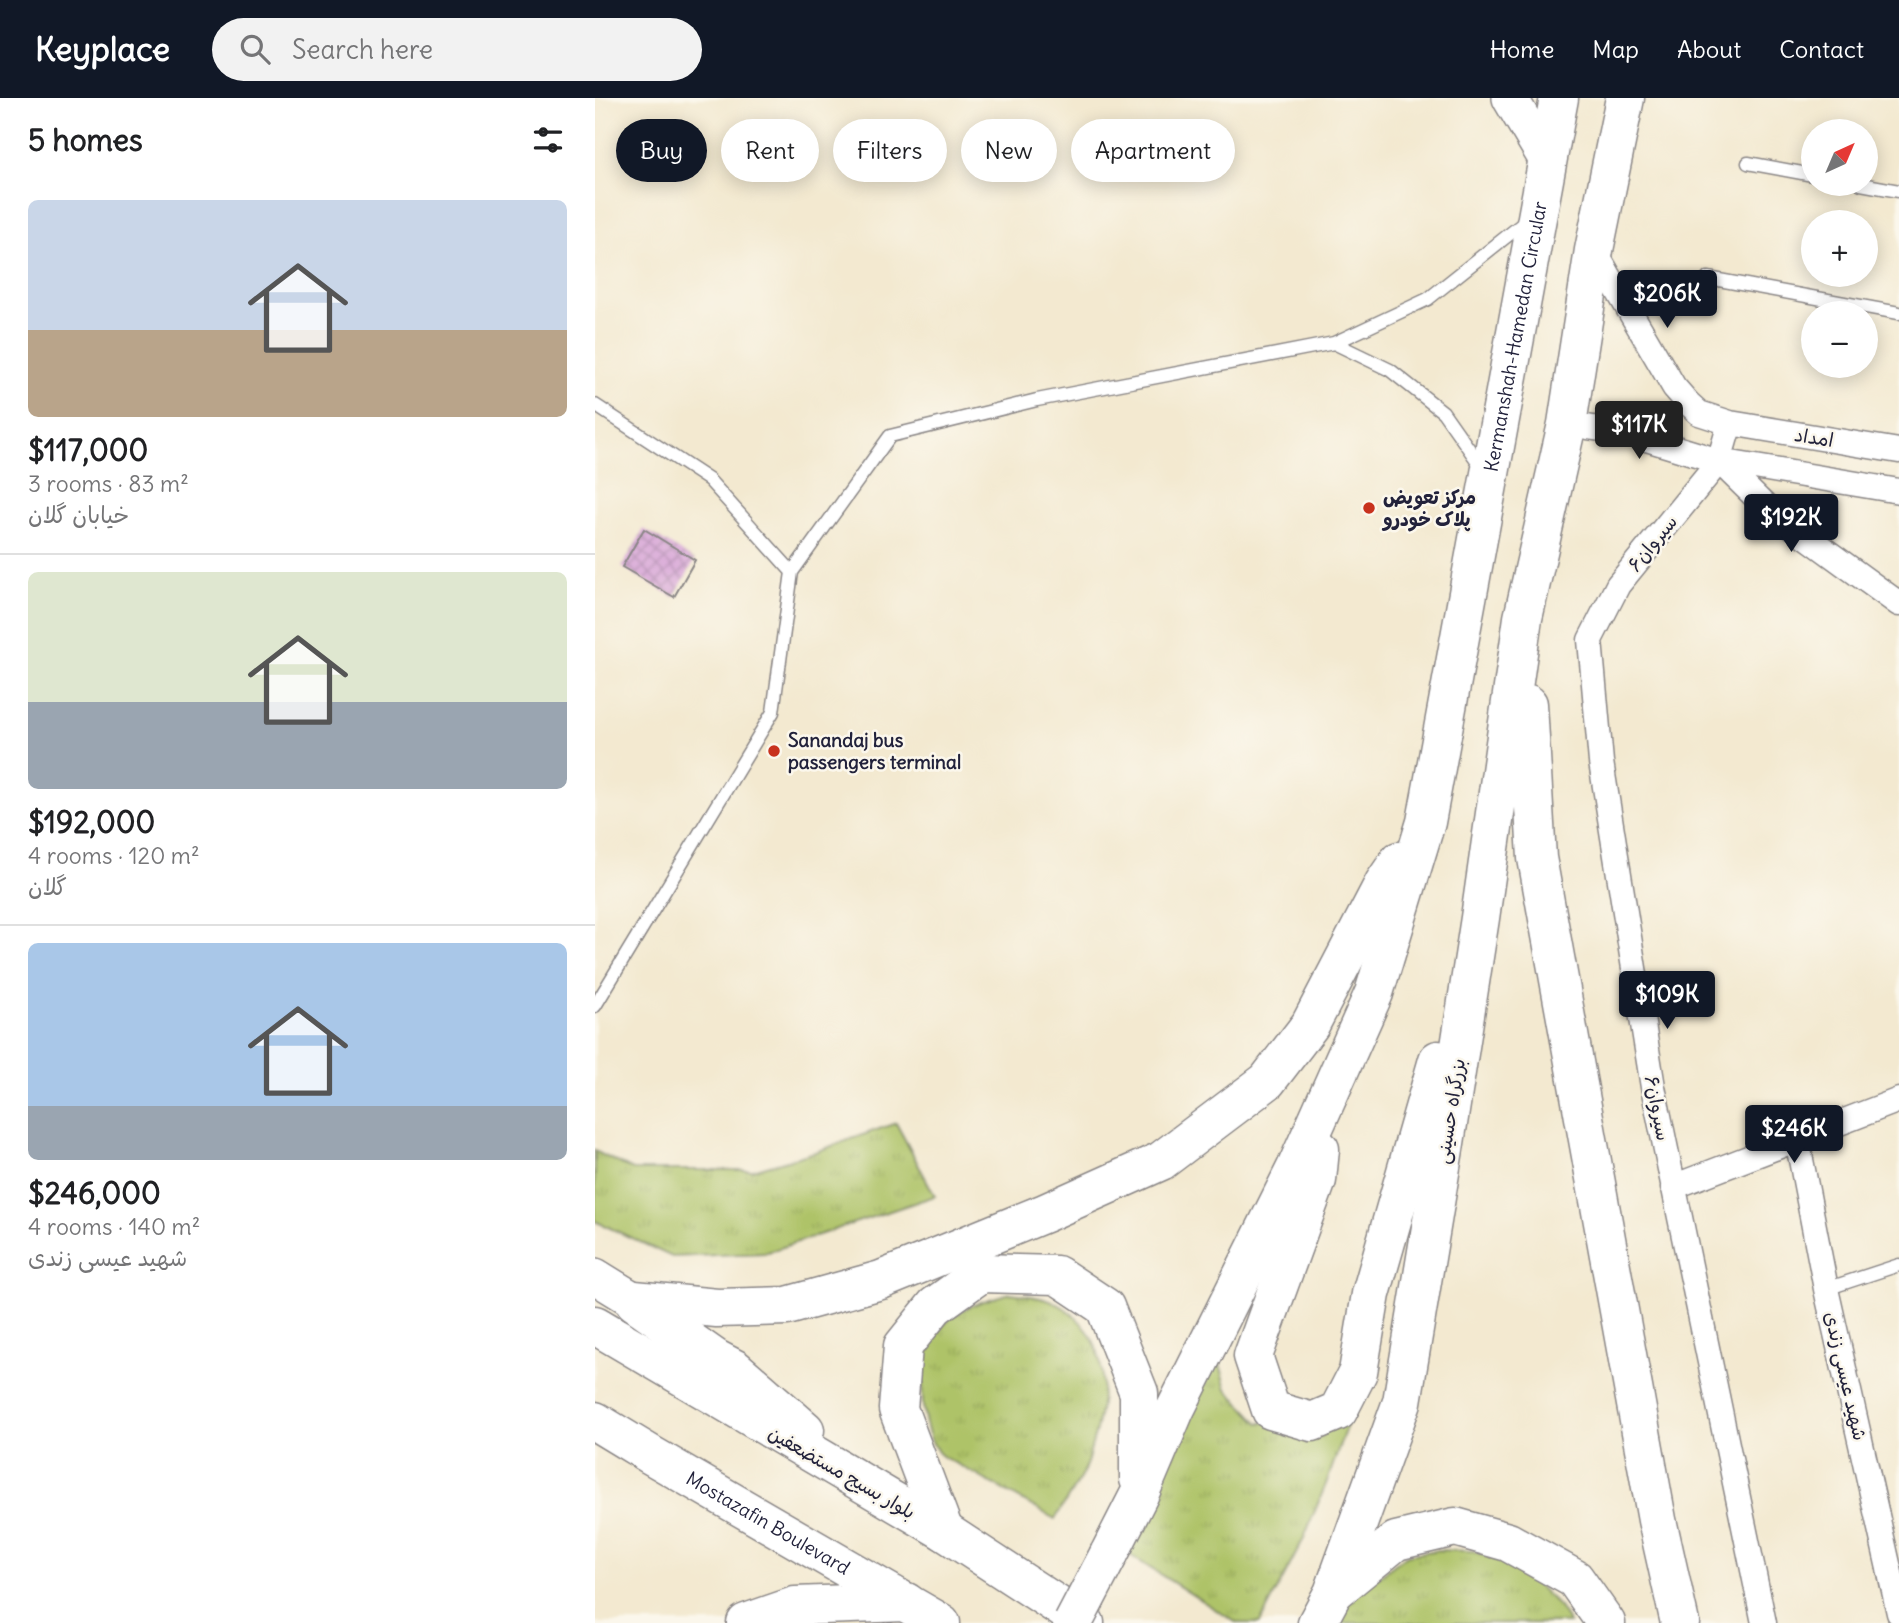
<!DOCTYPE html>
<html lang="en">
<head>
<meta charset="utf-8">
<style>
	:root { --surface:#fff; --page:#f2f2f2; --text:#202124; --muted:#757577; --line:#e0e0e0; --accent:#111827 }
	body { margin:0; font-family:Delius,"Playpen Sans Arabic",sans-serif; background:var(--page); color:var(--text); height:100vh; display:flex; flex-direction:column; font-size:26px; white-space:nowrap }
	* { box-sizing:border-box; margin:0 }
	p { font-size:23px; color:var(--muted) }
	.icon { flex:none; width:38px; height:38px; fill:none; stroke:currentColor; stroke-width:2; stroke-linecap:round; stroke-linejoin:round }
	.map { position:relative; flex:1; overflow:hidden }
	.sheet { display:flex; flex-direction:column; background:var(--surface); width:595px }
	.sheet>* { flex:none }
	.hud { position:absolute; left:21px; top:21px; width:665px; height:63px; display:flex; gap:14px }
	.needle { width:46px; rotate:44deg }
	.buttons { position:absolute; left:1206px; top:21px; display:grid; gap:14px }
	.buttons a { display:grid; place-items:center; width:77px; height:77px; border-radius:50%; background:var(--surface); box-shadow:0 4px 18px #0003; font-size:35px }
	.price { position:absolute; translate:-50% -60px; padding:0 16px; border-radius:7px; background:var(--accent); color:#fff; font-size:23px; line-height:46px; filter:drop-shadow(0 2px 4px #0008) }
	.price::after { content:''; position:absolute; left:50%; top:42px; width:21px; height:16px; margin-left:-10px; background:inherit; clip-path:polygon(0 0,100% 0,50% 100%) }
	.price.active { background:#222; color:#fff }
	ul { padding:0; list-style:none }
	li { display:grid; align-content:center; gap:14px; height:371px; padding:0 28px }
	li+li { border-top:2px solid var(--line) }
	li span { display:grid; place-items:center; height:217px; border-radius:10px; color:#555 }
	li>.icon { margin-inline-start:auto }
	span .icon { width:126px; height:126px; fill:#fffc; stroke-width:1 }
	li b { font-size:30px }
	h2 { display:flex; justify-content:space-between; align-items:center; height:84px; padding:0 28px; font-size:30px }
	.chip { padding:0 24px; border-radius:32px; background:var(--surface); box-shadow:0 4px 18px #0003; font-size:24px; line-height:63px }
	.chip.active { background:var(--accent); color:#fff }
	header { display:flex; align-items:center; gap:42px; box-sizing:border-box; height:98px; padding:0 35px; background:var(--accent); color:#fff }
	header strong { font-size:33px }
	nav { display:flex; gap:38px; margin-inline-start:auto; font-size:24px }
	.search { width:490px; height:63px; background:var(--page); display:flex; align-items:center; gap:18px; box-sizing:border-box; padding:0 24px; border-radius:38px; color:var(--muted); font-size:26px }
	main { display:flex; flex:1; min-height:0 }
	.map>svg:first-child { display:block }
	.grass { fill:url(#grass-tufts); stroke:#687251; stroke-width:2 }
	.building { fill:url(#building-cross-hatch) }
	.lines { fill:none; stroke-linecap:round; stroke-linejoin:round }
	.lane-casing { stroke:#8a8686; stroke-width:15 }
	.street-casing { stroke:#8a8686; stroke-width:27 }
	.secondary-casing { stroke:#8a8686; stroke-width:38 }
	.highway-casing { stroke:#8a8686; stroke-width:41 }
	.lane { stroke:#fff; stroke-width:12 }
	.street { stroke:#fff; stroke-width:24 }
	.secondary { stroke:#fff; stroke-width:35 }
	.highway { stroke:#fff; stroke-width:38 }
	.highway-bridge-casing { stroke:#8a8686; stroke-width:41; stroke-linecap:butt }
	.highway-bridge { stroke:#fff; stroke-width:38 }
	.poi-dot { fill:#c8321e; stroke:#fbf7ec; stroke-width:2.5 }
	.labels { text-anchor:middle; dominant-baseline:central; stroke-width:5; stroke-linejoin:round; paint-order:stroke }
	.street-label { font-size:19px; fill:#22223b; stroke:#fbf7ec }
	.poi-label { font-size:19px; font-weight:bold; fill:#22223b; stroke:#fbf7ec; text-anchor:start }
</style>
</head>
<body>
<header>
<strong>Keyplace</strong>
<div class="search"><svg class="icon" aria-label="search" viewBox="0 0 24 24"><circle cx="10" cy="10" r="6"/><path d="M15 15l6 6"/></svg>Search here</div>
<nav><a>Home</a><a>Map</a><a>About</a><a>Contact</a></nav>
</header>
<main>
<section class="sheet">
<h2>5 homes<svg class="icon" aria-label="filters" viewBox="0 0 24 24"><path d="M4 7h16M4 17h16"/><circle cx="9" cy="7" r="2"/><circle cx="15" cy="17" r="2"/></svg></h2>
<ul>
<li><span style="background:linear-gradient(#c9d6e8 60%,#b9a48a 0)"><svg class="icon" aria-label="home" viewBox="0 0 24 24"><path d="M3 11l9-7 9 7M6 9v11h12V9"/></svg></span><div><b>$117,000</b><p>3 rooms · 83 m²</p><p>خیابان گلان</p></div></li>
<li><span style="background:linear-gradient(#dfe7d0 60%,#9aa5b1 0)"><svg class="icon" aria-label="home" viewBox="0 0 24 24"><path d="M3 11l9-7 9 7M6 9v11h12V9"/></svg></span><div><b>$192,000</b><p>4 rooms · 120 m²</p><p>گلان</p></div></li>
<li><span style="background:linear-gradient(#a9c7e8 75%,#9aa5b1 0)"><svg class="icon" aria-label="home" viewBox="0 0 24 24"><path d="M3 11l9-7 9 7M6 9v11h12V9"/></svg></span><div><b>$246,000</b><p>4 rooms · 140 m²</p><p>شهید عیسی زندی</p></div></li>
</ul>
</section>
<div class="map">
<svg width="1304" height="1525" viewBox="0 0 1304 1525">
	<defs>
		<pattern id="grass-tufts" width="24" height="20" patternUnits="userSpaceOnUse" patternTransform="scale(1.75)"><rect width="24" height="20" fill="#aec367"/><path d="M3 7l-1-3M5 7V3M7 7l1-3M15 17l-1-3M17 17v-4M19 17l1-3" fill="none" stroke="#95a75a"/></pattern>
		<pattern id="building-cross-hatch" width="8" height="8" patternUnits="userSpaceOnUse" patternTransform="scale(1.75)"><rect width="8" height="8" fill="#d49dd5"/><path d="M0 0l8 8M0 8l8-8" fill="none" stroke="#ac80ae"/></pattern>
	</defs>
	<rect width="100%" height="100%" fill="#fbf7ec"/>
	<filter id="ink" filterUnits="userSpaceOnUse"><feTurbulence type="fractalNoise" baseFrequency=".0143" numOctaves="2"/><feDisplacementMap in="SourceGraphic" scale="14" xChannelSelector="R" yChannelSelector="G"/><feConvolveMatrix kernelMatrix="1 2 1 2 8 2 1 2 1" color-interpolation-filters="sRGB"/></filter>
	<filter id="wash" filterUnits="userSpaceOnUse"><feTurbulence type="fractalNoise" baseFrequency=".00686" numOctaves="4" result="noise"/><feDisplacementMap in="SourceGraphic" scale="28" xChannelSelector="R" yChannelSelector="G"/><feGaussianBlur stdDeviation="1.57" result="paint"/><feColorMatrix in="noise" values="0 0 0 0 0 0 0 0 0 0 0 0 0 0 0 0 0 1.4 0 .05"/><feComposite in="paint" operator="in"/></filter>
	<g filter="url(#wash)">
		<rect width="100%" height="100%" fill="#f3e9d0"/>
		<path class="grass" d="M301,1025L340,1098L170,1155L77,1159L0,1123V1053L38,1072H158L220,1054Z
			M416,1195C435,1198 457,1200 472,1212C518,1245 511,1303 496,1350C494,1358 492,1367 488,1375C479,1391 469,1406 460,1421C430,1404 400,1387 371,1371C363,1366 348,1361 343,1354C319,1320 322,1246 357,1219C372,1207 397,1200 416,1195Z
			M625,1247V1266L632,1291L664,1325L756,1315L733,1381L708,1442L665,1525H642L530,1454Z
			M843,1452L878,1453L906,1463L939,1484L962,1506L974,1525H743L758,1498L812,1457Z"/>
		<g id="blocks">
			<path class="building" d="M49,431L100,462L79,499L27,469Z"/>
		</g>
	</g>
	<g filter="url(#ink)">
		<use href="#blocks" fill-opacity="0" stroke="#8a8686" stroke-width="2"/>
		<g class="lines">
			<g class="lane-casing">
				<path id="lane" d="M1153,65L1218,77
					M1266,86L1304,93
					M1113,180L1304,215
					M739,245L795,272L848,314L888,371
					M0,307L114,382L197,474L178,614L0,908
					M197,474L295,338L442,302L739,245L833,201L931,123
					M1231,1191L1304,1167"/>
			</g>
			<g class="street-casing">
				<path id="street" d="M999,152L1079,289L1093,305L1104,315L1135,325L1304,353
					M1135,325L1124,363L1023,487L995,542L1006,664L1058,989L1169,1525
					M972,326L1032,335L1124,363L1304,393
					M1124,363L1172,410L1304,506
					M1202,1041L1231,1191L1304,1515
					M1078,1089L1304,1002"/>
			</g>
			<g class="secondary-casing">
				<path id="secondary" d="M915,0L953,64
					M0,1178L39,1202"/>
			</g>
			<g class="highway-casing">
				<g id="highway">
					<path d="M933,606L942,760L1062,1422L1085,1525"/>
					<path d="M725,1051L722,1082L658,1258L676,1312L717,1324L743,1313L763,1274L776,1196L843,962"/>
					<path d="M39,1202L122,1210L192,1208L286,1182L450,1115L566,1063L672,983L715,927L789,785L804,763"/>
					<path d="M40,1204L121,1261L140,1271L210,1332"/>
					<path d="M0,1227L349,1433L490,1525"/>
					<path id="s1" d="M0,1323L56,1357L346,1525"/>
					<path d="M349,1433L303,1311L308,1248L340,1208L386,1175L462,1177L510,1209L544,1295V1381"/>
					<path id="s2" d="M514,1456L544,1397L580,1312L701,1070L779,895L831,724L964,0"/>
					<path d="M740,1493L801,1443L860,1429L913,1444L980,1481L1011,1525"/>
					<path d="M151,1525L200,1508L311,1504"/>
					<path d="M722,1525L738,1495L807,1304L850,1045L885,820L928,520L972,326L999,152L1030,0"/>
				</g>
			</g>
			<use href="#lane" class="lane"/>
			<use href="#street" class="street"/>
			<use href="#secondary" class="secondary"/>
			<use href="#highway" class="highway"/>
			<g class="highway-bridge-casing">
				<path id="highway-bridge" d="M478,1525L514,1456"/>
			</g>
			<use href="#highway-bridge" class="highway-bridge"/>
		</g>
	</g>
	<g class="poi-dot">
		<circle cx="774" cy="410" r="7"/>
		<circle cx="179" cy="653" r="7"/>
	</g>
	<g class="labels">
		<g class="street-label">
			<text stroke="none"><textPath href="#s2" startOffset="1293">Kermanshah-Hamedan Circular</textPath></text>
			<text transform="translate(1219 339) rotate(9)">امداد</text>
			<text transform="translate(1057 445) rotate(-51)">سیروان۶</text>
			<text transform="translate(1063 1010) rotate(79)">سیروان۶</text>
			<text transform="translate(855 1013) rotate(-81)">بزرگراه حسینی</text>
			<text transform="translate(1251 1278) rotate(77)">شهید عیسی زندی</text>
			<text transform="translate(247 1374) rotate(30)">بلوار بسیج مستضعفین</text>
			<text stroke="none"><textPath href="#s1" startOffset="201">Mostazafin Boulevard</textPath></text>
		</g>
		<g class="poi-label">
			<text x="788" y="399">مرکز تعویض<tspan x="788" dy="22">پلاک خودرو</tspan></text>
			<text x="193" y="642">Sanandaj bus<tspan x="193" dy="22">passengers terminal</tspan></text>
		</g>
	</g>
</svg>
<div class="buttons">
<a><svg class="needle" viewBox="-14 -14 28 28"><path d="M0-13l5 13h-10z" fill="#e53935"/><path d="M0 13l5-13h-10z" fill="#757577"/></svg></a>
<a>+</a>
<a>−</a>
</div>
<b class="price" style="left:1072px;top:232px">$206K</b>
<b class="price active" style="left:1044px;top:363px">$117K</b>
<b class="price" style="left:1196px;top:456px">$192K</b>
<b class="price" style="left:1072px;top:933px">$109K</b>
<b class="price" style="left:1199px;top:1067px">$246K</b>
<div class="hud">
<a class="chip active">Buy</a>
<a class="chip">Rent</a>
<a class="chip">Filters</a>
<a class="chip">New</a>
<a class="chip">Apartment</a>
</div>
</div>
</main>
</body>
</html>
